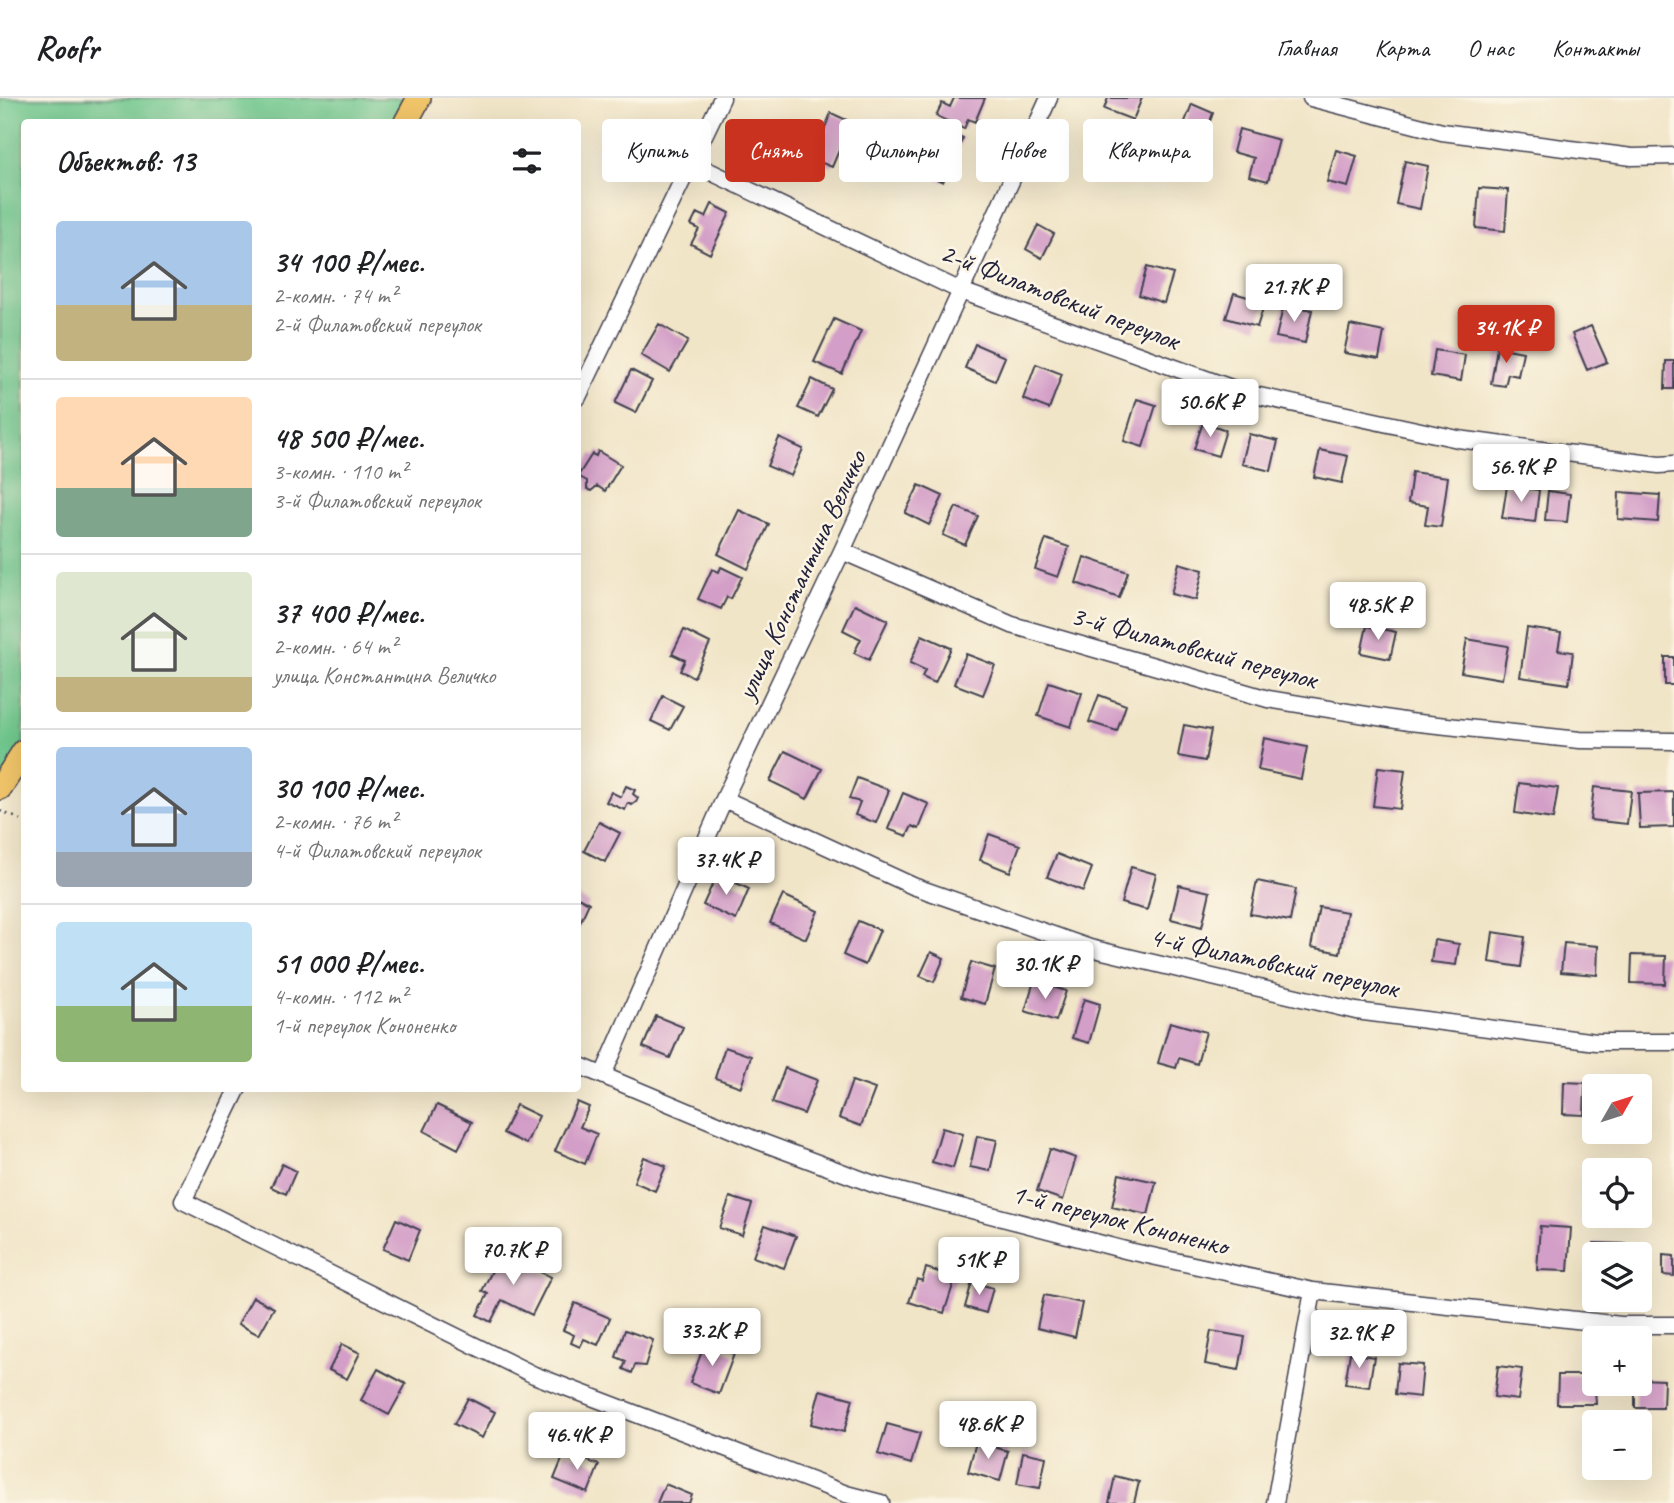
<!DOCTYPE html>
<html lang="ru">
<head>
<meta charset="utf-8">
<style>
	:root { --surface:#fff; --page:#f2f2f2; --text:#202124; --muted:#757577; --line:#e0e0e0; --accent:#c8321e }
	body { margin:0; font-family:Caveat,sans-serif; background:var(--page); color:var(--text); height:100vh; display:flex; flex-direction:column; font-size:26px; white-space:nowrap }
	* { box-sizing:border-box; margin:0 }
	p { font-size:23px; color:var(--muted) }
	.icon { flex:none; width:38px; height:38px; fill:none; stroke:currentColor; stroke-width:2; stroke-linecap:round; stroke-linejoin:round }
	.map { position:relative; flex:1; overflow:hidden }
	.side { position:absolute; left:21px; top:21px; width:560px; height:973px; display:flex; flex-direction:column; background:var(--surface); border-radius:7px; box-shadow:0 7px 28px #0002 }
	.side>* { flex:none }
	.hud { position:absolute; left:602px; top:21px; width:665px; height:63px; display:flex; gap:14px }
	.needle { width:46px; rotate:51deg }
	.fabs { position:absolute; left:1582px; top:976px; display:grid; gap:14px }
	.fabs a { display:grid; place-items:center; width:70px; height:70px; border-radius:7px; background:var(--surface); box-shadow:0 7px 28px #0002; font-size:35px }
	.price { position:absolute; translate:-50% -60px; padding:0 16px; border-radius:7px; background:#fff; color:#222; font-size:23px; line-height:46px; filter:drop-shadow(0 2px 4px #0008) }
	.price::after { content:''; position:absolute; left:50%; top:42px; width:21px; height:16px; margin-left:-10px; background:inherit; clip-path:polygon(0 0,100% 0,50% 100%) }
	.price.active { background:var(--accent); color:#fff }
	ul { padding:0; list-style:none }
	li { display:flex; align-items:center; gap:21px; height:175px; padding:0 35px }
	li+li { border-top:2px solid var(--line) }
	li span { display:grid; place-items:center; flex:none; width:196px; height:140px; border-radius:7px; color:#555 }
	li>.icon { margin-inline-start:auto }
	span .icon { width:84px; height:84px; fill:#fffc; stroke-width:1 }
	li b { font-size:30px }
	h2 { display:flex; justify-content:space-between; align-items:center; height:84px; padding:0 35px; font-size:30px }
	.chip { padding:0 24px; border-radius:7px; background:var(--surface); box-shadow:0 7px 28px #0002; font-size:24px; line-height:63px }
	.chip.active { background:var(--accent); color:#fff }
	header { display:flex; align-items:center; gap:42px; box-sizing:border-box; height:98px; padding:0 35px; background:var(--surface); border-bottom:2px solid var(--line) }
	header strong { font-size:33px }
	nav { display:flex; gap:38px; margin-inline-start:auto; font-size:24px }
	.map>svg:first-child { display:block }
	.green { fill:#70c78d; stroke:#497464; stroke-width:2 }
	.building { fill:#d39ec7 }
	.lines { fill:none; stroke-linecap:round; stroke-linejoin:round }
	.minor-casing { stroke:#413f50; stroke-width:19 }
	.highway-casing { stroke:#413f50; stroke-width:26 }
	.path { stroke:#413f50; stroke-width:2.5; stroke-dasharray:2 5; stroke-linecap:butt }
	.minor { stroke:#fff; stroke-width:16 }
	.highway { stroke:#f0c469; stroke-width:23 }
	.labels { text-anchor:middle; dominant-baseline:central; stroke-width:5; stroke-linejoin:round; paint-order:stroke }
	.street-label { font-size:28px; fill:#22223b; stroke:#fcf5e5 }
</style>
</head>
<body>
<header>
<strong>Roofr</strong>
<nav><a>Главная</a><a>Карта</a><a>О нас</a><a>Контакты</a></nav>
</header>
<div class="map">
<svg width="1674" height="1405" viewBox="0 0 1674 1405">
	<rect width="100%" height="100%" fill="#fcf5e5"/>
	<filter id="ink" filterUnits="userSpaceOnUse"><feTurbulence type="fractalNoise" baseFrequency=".0143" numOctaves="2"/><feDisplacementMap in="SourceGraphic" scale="14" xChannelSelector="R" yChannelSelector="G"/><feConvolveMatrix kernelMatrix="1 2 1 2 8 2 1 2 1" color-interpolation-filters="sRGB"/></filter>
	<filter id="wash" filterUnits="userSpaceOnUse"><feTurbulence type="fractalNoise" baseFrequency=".00686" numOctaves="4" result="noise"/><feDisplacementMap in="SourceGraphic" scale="28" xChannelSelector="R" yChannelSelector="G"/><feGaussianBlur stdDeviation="1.57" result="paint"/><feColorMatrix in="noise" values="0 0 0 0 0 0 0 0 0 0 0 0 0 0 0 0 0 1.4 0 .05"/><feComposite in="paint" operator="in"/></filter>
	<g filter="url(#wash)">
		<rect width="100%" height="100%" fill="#f1e5c7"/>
		<path class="green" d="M0,0H419L406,24H24V653L0,690Z"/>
		<g id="blocks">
			<path class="building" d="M954,0H985L975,24L968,21L964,31L936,18L942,5L950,9Z
				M1108,0H1142L1133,22L1104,11Z
				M1192,6L1213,15L1201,47L1179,39Z
				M831,15L851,24L832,69L812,61Z
				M935,27L963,40L943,84L915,72Z
				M1239,31L1279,42L1268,83L1249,78L1254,60L1233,54Z
				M1336,52L1357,58L1348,89L1327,84Z
				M1405,63L1428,68L1420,111L1396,106Z
				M1479,90L1508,92L1505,133L1476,130Z
				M712,106L730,115L710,156L691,146L699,131L691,127L697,115L706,119Z
				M1038,127L1054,136L1042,160L1026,151Z
				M1147,169L1173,176L1164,205L1139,197Z
				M1234,195L1265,204L1257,229L1226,220Z
				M1284,206L1312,212L1305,245L1276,239Z
				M834,221L861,233L842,276L814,264Z
				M659,226L688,243L670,274L641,257Z
				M1350,227L1384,234L1379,261L1344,255Z
				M1591,228L1607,264L1587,272L1572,236Z
				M975,246L1005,259L995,283L965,270Z
				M1497,249L1523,254L1518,278L1508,276L1505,288L1491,286Z
				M1435,252L1465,257L1461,283L1431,278Z
				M1666,263H1674V291H1665Z
				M1036,266L1062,276L1049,311L1023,301Z
				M631,272L652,283L636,315L615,305Z
				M812,281L832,291L818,319L798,310Z
				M1137,301L1156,307L1143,349L1124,343Z
				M1203,324L1226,332L1218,358L1194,351Z
				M1249,336L1278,343L1271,373L1242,366Z
				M779,340L803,351L791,378L767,368Z
				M1320,352L1348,358L1342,385L1314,379Z
				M598,353L621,367L605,393L597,388L591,393L587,391V383L578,378L592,356L596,358Z
				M1412,374L1448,379L1441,429L1425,427L1428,408L1408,405Z
				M919,387L943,398L929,427L905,415Z
				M1507,388L1539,392L1535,424L1502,420Z
				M1548,393L1570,396L1567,424L1545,422Z
				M1619,394L1660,397L1658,424L1618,421Z
				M956,409L978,418L965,447L943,437Z
				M739,412L769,426L748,471L718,456Z
				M1046,441L1069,449L1058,479L1035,471Z
				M1084,459L1128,474L1119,500L1076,485Z
				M1179,465L1203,472L1196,502L1171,496Z
				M721,469L742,479L731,501L727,499L721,511L698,501L712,471L719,474Z
				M855,506L888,522L869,562L854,555L861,541L843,532Z
				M1367,528L1396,534L1390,561L1361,555Z
				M1527,530L1561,535L1558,552L1573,554L1569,586L1520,579Z
				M684,532L710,545L694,579L680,573L685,562L672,556Z
				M922,537L951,550L935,585L922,579L925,572L910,565Z
				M1467,541L1508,548L1502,581L1461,574Z
				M966,556L995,567L983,597L954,586Z
				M1665,559H1674V587H1665Z
				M1049,584L1082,595L1071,629L1038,618Z
				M1099,597L1126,607L1117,633L1089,624Z
				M663,598L683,608L670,632L651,623Z
				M1184,627L1211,632L1205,663L1178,658Z
				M1264,640L1307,649L1301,681L1258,672Z
				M785,653L822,671L807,701L770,683Z
				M1378,669L1405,672L1400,711L1373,708Z
				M857,680L889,692L876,725L855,717L860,704L849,701Z
				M1519,685L1558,690L1553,721L1515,715Z
				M626,688L635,692L633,696L638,700L636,704L632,707L628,705L625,712L606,704L611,694L621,699Z
				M1594,689L1631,693L1627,726L1590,722Z
				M1674,694V729L1640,730L1638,695Z
				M903,695L929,706L919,731L912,728L907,738L888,731Z
				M599,724L620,735L605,764L584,753Z
				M989,736L1020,747L1010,774L980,762Z
				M1057,756L1092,770L1083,793L1047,779Z
				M1131,769L1156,776L1147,812L1121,805Z
				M717,776L749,791L736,822L703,807Z
				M1257,783L1296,791L1290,823L1250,816Z
				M1179,787L1210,794L1202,829L1171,821Z
				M783,797L818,813L806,841L770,825Z
				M578,799L589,805L578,829Z
				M1319,809L1347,814L1340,855L1311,849Z
				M858,823L880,832L865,867L843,857Z
				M1493,834L1525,839L1521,869L1489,864Z
				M1434,842L1459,846L1456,867L1431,864Z
				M1564,845L1598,848L1597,877L1561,874Z
				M931,854L944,860L934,884L920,878Z
				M1632,857L1666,858L1665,886L1631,885Z
				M971,864L995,871L985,906L961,899Z
				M1034,883L1066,893L1056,923L1025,913Z
				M1084,901L1100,906L1089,945L1072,940Z
				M656,918L683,929L670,960L643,949Z
				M1170,924L1206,934L1197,966L1179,960L1176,970L1158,965Z
				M725,949L751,958L741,989L715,980Z
				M785,970L817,982L804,1016L772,1005Z
				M852,983L875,991L861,1028L839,1020Z
				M1564,984L1585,985L1584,1017L1563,1016Z
				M577,1004L589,1009L580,1029L597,1036L585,1066L555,1053Z
				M437,1007L472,1024L458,1051L424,1033Z
				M516,1007L539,1018L526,1046L503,1035Z
				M942,1030L963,1036L953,1070L932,1064Z
				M977,1038L997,1042L990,1073L970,1069Z
				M1050,1051L1076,1060L1063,1102L1037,1093Z
				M644,1059L666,1068L655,1093L634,1084Z
				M282,1066L296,1073L286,1096L271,1089Z
				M1119,1076L1156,1084L1148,1117L1112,1109Z
				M730,1099L752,1106L742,1137L719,1130Z
				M396,1121L420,1132L408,1162L383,1151Z
				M765,1127L796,1138L784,1170L753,1159Z
				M1540,1128L1571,1130L1568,1173L1537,1172Z
				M1594,1145L1630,1146L1629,1157H1594Z
				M501,1155L551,1179L532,1217L502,1202L491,1224L477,1217L488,1196L482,1193Z
				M1663,1157L1674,1158V1178L1663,1177Z
				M926,1170L939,1174L940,1170L957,1175L944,1215L909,1204L917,1181L922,1183Z
				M972,1184L993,1190L986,1215L965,1209Z
				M1044,1197L1082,1205L1075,1239L1037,1230Z
				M253,1199L274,1210L259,1237L238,1226Z
				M575,1205L610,1220L598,1247L584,1241L580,1249L571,1245L574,1237L563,1232Z
				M625,1232L653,1242L645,1268L635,1267L632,1275L623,1271L626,1263L616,1259Z
				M1211,1233L1245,1239L1239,1272L1205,1266Z
				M705,1245L734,1256L719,1296L690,1285Z
				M342,1246L360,1255L347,1281L329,1272Z
				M1350,1255L1374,1259L1369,1289L1345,1286Z
				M1398,1265L1423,1267L1420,1299L1395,1296Z
				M1498,1268L1522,1271L1518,1302L1494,1299Z
				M378,1271L406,1286L389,1317L361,1302Z
				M1558,1277H1594L1596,1306H1557Z
				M1640,1281L1664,1282L1663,1310H1635V1286H1640Z
				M820,1292L853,1301L844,1334L811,1326Z
				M468,1300L495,1314L482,1340L454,1326Z
				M887,1326L920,1335L911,1366L878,1356Z
				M976,1344L1008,1353L1000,1383L968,1374Z
				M565,1354L599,1367L588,1395L554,1381Z
				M1023,1354L1046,1359L1040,1390L1017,1386Z
				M1115,1378L1139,1384L1134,1405H1109Z
				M665,1386L692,1397L689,1405H657Z"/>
		</g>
	</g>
	<g filter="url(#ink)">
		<use href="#blocks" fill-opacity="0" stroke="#413f50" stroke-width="2"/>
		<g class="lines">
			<g class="minor-casing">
				<path id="minor" d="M1311,0L1442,34L1632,59L1674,58
					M692,65L961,193L1245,295L1458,341L1659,367L1674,366
					M578,299L722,0
					M842,453L1012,527L1268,601L1409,624L1580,642L1674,643
					M724,701L913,788L1090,850L1356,913L1596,944H1674
					M578,967L756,1042L876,1087L1129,1153L1313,1193L1621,1227H1674
					M603,977L724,701L842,453L1049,0
					M238,990L183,1103L534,1277L846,1396L881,1405
					M1275,1405L1313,1193"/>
			</g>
			<g class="highway-casing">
				<path id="highway" d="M406,24L419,0
					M0,690L24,653"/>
			</g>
			<path class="path" d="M0,713L24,723"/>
			<use href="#minor" class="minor"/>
			<use href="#highway" class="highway"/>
		</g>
	</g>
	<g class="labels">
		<g class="street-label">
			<text transform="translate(1060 198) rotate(21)">2-й Филатовский переулок</text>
			<text transform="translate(801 477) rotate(-65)">улица Константина Величко</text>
			<text transform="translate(1194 549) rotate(15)">3-й Филатовский переулок</text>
			<text transform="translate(1274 864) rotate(12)">4-й Филатовский переулок</text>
			<text transform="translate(1120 1121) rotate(14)">1-й переулок Кононенко</text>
		</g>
	</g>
</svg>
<div class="fabs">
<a><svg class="needle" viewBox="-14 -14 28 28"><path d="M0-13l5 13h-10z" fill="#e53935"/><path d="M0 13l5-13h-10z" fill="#757577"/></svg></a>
<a><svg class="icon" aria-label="locate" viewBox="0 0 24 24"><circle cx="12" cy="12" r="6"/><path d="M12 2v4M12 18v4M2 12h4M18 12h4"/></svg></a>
<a><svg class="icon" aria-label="layers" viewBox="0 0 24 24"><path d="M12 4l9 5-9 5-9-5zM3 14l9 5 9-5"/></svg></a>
<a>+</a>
<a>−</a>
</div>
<b class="price" style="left:1294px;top:226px">21.7K ₽</b>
<b class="price active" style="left:1506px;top:267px">34.1K ₽</b>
<b class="price" style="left:1210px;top:341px">50.6K ₽</b>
<b class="price" style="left:1521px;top:406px">56.9K ₽</b>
<b class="price" style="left:1378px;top:544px">48.5K ₽</b>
<b class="price" style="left:726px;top:799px">37.4K ₽</b>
<b class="price" style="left:1045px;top:903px">30.1K ₽</b>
<b class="price" style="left:513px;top:1189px">70.7K ₽</b>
<b class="price" style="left:979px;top:1199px">51K ₽</b>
<b class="price" style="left:712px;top:1270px">33.2K ₽</b>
<b class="price" style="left:1359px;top:1272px">32.9K ₽</b>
<b class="price" style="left:988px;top:1363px">48.6K ₽</b>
<b class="price" style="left:577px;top:1374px">46.4K ₽</b>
<div class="hud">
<a class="chip">Купить</a>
<a class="chip active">Снять</a>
<a class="chip">Фильтры</a>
<a class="chip">Новое</a>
<a class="chip">Квартира</a>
</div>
<section class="side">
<h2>Объектов: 13<svg class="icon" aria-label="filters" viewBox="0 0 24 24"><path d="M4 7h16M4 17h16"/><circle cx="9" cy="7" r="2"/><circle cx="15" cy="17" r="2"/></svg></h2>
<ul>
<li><span style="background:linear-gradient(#a9c7e8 60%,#c2b280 0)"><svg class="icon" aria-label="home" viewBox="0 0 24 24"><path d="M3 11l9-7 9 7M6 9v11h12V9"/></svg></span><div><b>34 100 ₽/мес.</b><p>2-комн. · 74 m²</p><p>2-й Филатовский переулок</p></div></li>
<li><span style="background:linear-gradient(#ffd9b3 65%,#7fa58c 0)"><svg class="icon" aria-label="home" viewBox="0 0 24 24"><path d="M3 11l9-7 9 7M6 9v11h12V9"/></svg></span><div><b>48 500 ₽/мес.</b><p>3-комн. · 110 m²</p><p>3-й Филатовский переулок</p></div></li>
<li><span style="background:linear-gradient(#dfe7d0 75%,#c2b280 0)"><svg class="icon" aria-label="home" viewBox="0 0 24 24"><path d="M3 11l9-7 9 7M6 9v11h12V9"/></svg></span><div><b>37 400 ₽/мес.</b><p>2-комн. · 64 m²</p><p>улица Константина Величко</p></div></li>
<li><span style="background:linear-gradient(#a9c7e8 75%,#9aa5b1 0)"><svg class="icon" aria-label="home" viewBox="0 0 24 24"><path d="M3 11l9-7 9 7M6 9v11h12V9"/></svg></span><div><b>30 100 ₽/мес.</b><p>2-комн. · 76 m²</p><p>4-й Филатовский переулок</p></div></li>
<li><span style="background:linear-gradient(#bfe0f5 60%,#8fb573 0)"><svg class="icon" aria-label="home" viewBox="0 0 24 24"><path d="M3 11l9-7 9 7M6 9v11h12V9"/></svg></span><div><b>51 000 ₽/мес.</b><p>4-комн. · 112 m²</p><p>1-й переулок Кононенко</p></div></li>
</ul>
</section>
</div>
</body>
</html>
